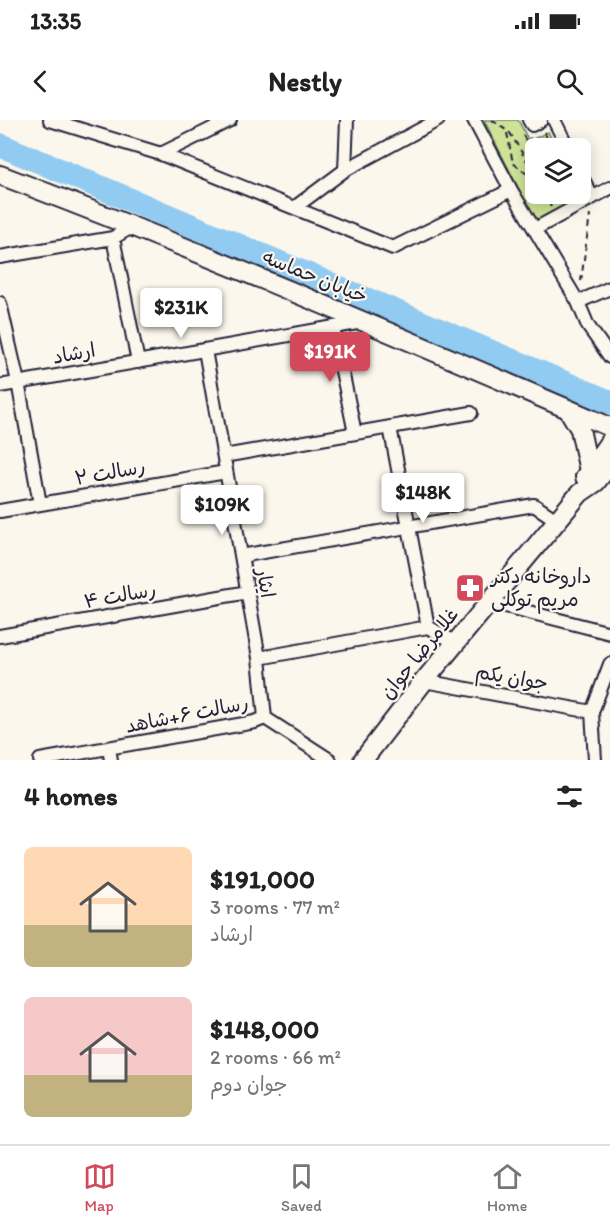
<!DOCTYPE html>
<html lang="en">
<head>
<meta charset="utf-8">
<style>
	:root { --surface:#fff; --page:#f6f6f6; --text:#222; --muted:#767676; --line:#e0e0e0; --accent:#d1495b }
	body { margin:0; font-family:Itim,"Playpen Sans Arabic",sans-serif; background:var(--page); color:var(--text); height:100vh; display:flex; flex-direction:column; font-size:22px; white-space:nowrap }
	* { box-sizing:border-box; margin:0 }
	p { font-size:20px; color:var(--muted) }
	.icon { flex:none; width:33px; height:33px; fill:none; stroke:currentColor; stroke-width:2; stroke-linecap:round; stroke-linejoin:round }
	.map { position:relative; height:640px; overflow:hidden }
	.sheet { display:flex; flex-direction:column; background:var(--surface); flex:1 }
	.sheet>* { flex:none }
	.buttons { position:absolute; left:525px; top:18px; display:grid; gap:12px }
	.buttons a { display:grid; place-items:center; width:66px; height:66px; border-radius:9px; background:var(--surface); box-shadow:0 3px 15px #0003; font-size:30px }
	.price { position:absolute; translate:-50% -51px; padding:0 14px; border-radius:6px; background:#fff; color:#222; font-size:20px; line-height:39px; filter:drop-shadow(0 2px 3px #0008) }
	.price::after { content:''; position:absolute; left:50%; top:36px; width:18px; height:14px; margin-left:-9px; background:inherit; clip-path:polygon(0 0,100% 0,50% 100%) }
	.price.active { background:var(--accent); color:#fff }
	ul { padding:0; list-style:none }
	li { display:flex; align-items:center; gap:18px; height:150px; padding:0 24px }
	li span { display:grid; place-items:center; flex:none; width:168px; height:120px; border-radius:9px; color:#555 }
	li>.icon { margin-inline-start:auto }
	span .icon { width:72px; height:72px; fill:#fffc; stroke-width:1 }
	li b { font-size:26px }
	h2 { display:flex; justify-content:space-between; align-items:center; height:72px; padding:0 24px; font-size:26px }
	.status { display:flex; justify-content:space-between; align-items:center; height:42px; padding:0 30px; background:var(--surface); direction:ltr }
	.status svg { height:16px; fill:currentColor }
	header { display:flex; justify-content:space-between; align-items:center; height:78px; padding:0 24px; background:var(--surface); font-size:27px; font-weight:700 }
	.tab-bar { display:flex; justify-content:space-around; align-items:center; height:84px; border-top:2px solid var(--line); background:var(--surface); font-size:16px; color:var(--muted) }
	.tab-bar a { display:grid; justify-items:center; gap:3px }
	.tab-bar .active { color:var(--accent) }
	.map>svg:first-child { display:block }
	.green { fill:#cee397; stroke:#788269; stroke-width:1.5 }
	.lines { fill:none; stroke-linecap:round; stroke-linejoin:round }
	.river { stroke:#91cbf1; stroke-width:24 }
	.minor-casing { stroke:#22223b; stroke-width:16 }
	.secondary-casing { stroke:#22223b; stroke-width:22 }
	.path { stroke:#22223b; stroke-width:2; stroke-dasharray:6 4.5; stroke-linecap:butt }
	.minor { stroke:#fbf7ec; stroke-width:12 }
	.secondary { stroke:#fbf7ec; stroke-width:18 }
	.labels { text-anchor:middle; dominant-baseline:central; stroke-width:4.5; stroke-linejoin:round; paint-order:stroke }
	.street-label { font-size:20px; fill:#22223b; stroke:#fbf7ec }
	.poi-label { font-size:20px; fill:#22223b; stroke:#fbf7ec; text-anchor:start }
</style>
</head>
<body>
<div class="status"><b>13:35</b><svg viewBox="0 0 49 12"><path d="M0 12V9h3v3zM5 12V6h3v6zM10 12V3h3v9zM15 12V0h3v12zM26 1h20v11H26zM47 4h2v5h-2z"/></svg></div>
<header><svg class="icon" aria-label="back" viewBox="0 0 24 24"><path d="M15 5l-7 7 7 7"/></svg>Nestly<svg class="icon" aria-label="search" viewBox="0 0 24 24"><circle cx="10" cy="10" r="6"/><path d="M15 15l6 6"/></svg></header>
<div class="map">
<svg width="610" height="640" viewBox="0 0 610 640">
	<rect width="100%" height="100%" fill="#fbf7ec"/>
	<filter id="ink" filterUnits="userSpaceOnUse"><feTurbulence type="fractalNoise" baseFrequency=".0167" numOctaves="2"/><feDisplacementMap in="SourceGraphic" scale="12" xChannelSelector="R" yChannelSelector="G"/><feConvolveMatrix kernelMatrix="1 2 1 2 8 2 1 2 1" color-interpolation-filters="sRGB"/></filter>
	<g filter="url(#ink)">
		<path class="green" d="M484,0H518L529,21L548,12L556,28H536V74H579L582,80L536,103Z"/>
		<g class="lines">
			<path class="river" d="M0,25L610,282"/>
			<g class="minor-casing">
				<path id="minor" d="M50,0L161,34L393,128L511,70
					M474,0L511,70L578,182L588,206L610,237
					M529,0L532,5L541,0
					M554,0L568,28
					M161,34L230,0
					M345,50L438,0
					M580,53L592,77
					M294,88L345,50L347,0
					M535,109L610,68
					M113,118L138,242
					M0,137L113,118L133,106
					M578,182L610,168
					M0,183L18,262L40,384
					M333,208L355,313
					M205,230L259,538L265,598
					M0,266L363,202
					M390,307L428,507
					M224,336L471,293
					M0,391L226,352
					M241,436L534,385L558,401
					M490,482L610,513
					M428,507L456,523
					M0,516L248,472
					M259,538L428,507
					M424,561L592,592
					M109,628L111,640
					M40,640L255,602L265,598L330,640
					M595,640L592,592L610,544"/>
			</g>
			<g class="secondary-casing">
				<path id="secondary" d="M0,55C206,133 408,220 610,307
					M568,289L580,309L589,351
					M585,357L610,321
					M363,640L424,561L580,373L596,362L610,344"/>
			</g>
			<path class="path" d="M492,0L510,13L536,56
				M544,12L552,28
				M507,13L513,43L536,61
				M523,15L526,21L531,18
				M545,74L551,87
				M553,74L563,80
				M581,161L590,95"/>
			<use href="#minor" class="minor"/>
			<use href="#secondary" class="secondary"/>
		</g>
	</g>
	<defs>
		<g id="pharmacy-square" transform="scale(1.5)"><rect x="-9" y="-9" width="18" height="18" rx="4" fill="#d1495b" stroke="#fbf7ec"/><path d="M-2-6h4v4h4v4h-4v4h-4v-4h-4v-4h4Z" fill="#fff"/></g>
	</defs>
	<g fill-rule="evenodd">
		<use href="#pharmacy-square" x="470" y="468"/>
	</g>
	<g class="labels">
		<g class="street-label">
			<text transform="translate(315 156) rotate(22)">خیابان حماسه</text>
			<text transform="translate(74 233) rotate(-10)">ارشاد</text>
			<text transform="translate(110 352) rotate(-10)">رسالت ۲</text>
			<text transform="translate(266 463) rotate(80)">ایثار</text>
			<text transform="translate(120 475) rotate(-10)">رسالت ۴</text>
			<text transform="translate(419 533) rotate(-51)">غلامرضا جوان</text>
			<text transform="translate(512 557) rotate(10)">جوان یکم</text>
			<text transform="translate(187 594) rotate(-11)">رسالت ۶+شاهد</text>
		</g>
		<g class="poi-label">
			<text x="491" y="456">داروخانه دکتر<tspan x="491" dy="23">مریم توکلی</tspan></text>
		</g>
	</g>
</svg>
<div class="buttons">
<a><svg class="icon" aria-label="layers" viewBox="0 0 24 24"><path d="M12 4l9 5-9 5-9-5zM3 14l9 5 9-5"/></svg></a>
</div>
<b class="price" style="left:181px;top:219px">$231K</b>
<b class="price active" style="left:330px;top:263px">$191K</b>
<b class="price" style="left:423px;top:404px">$148K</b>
<b class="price" style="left:222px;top:416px">$109K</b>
</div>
<section class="sheet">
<h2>4 homes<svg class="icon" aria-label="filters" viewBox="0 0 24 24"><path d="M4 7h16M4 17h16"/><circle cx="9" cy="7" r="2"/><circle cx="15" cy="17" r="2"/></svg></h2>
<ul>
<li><span style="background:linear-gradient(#ffd9b3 65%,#c2b280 0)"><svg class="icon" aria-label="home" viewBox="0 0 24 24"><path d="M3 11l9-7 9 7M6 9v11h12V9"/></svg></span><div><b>$191,000</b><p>3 rooms · 77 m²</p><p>ارشاد</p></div></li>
<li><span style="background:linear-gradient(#f6c9c9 65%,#c2b280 0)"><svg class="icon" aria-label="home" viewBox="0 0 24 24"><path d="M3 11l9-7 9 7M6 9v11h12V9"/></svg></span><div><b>$148,000</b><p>2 rooms · 66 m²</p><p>جوان دوم</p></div></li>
</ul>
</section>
<nav class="tab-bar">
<a class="active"><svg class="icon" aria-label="map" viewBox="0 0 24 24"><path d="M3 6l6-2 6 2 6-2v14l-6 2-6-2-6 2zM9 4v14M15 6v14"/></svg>Map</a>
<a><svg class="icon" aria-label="saved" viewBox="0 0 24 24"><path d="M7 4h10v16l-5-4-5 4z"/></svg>Saved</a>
<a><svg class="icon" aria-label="home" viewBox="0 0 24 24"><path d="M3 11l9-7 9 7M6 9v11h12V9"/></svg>Home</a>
</nav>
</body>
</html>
